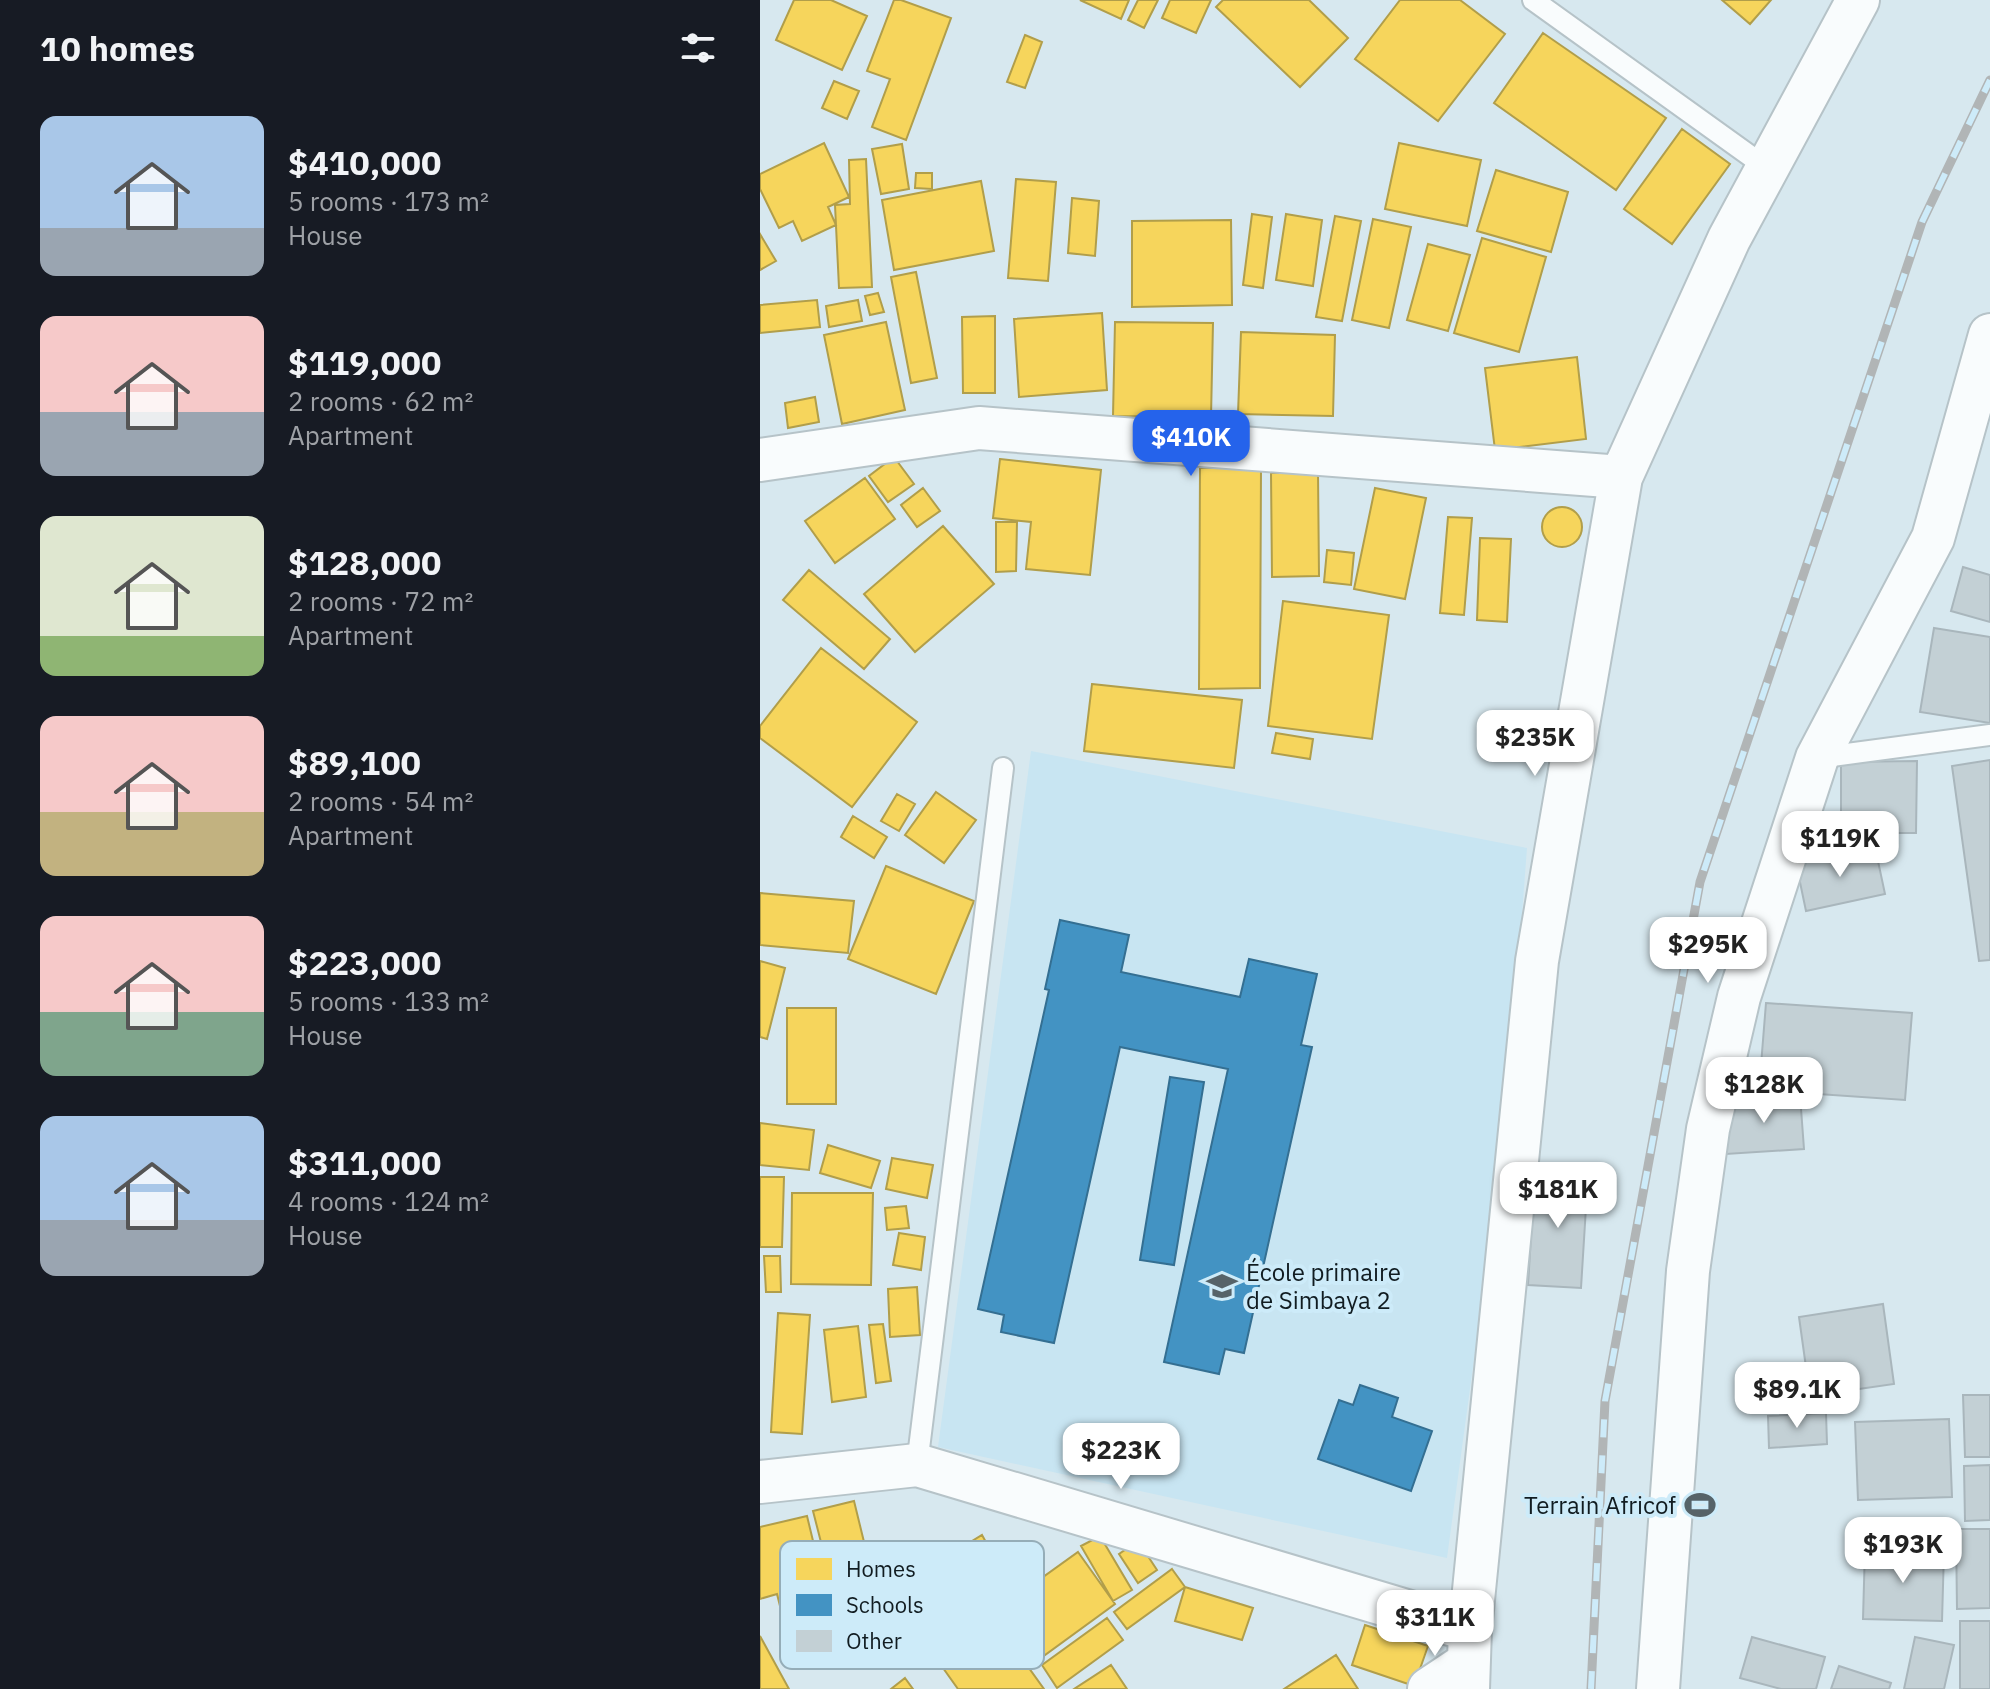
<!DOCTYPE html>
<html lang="en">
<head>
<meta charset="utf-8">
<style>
	:root { --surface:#171b24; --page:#242831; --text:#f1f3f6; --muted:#9ea1a6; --accent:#2563eb }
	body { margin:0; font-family:"IBM Plex Sans",sans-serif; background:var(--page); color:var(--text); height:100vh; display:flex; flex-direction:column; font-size:30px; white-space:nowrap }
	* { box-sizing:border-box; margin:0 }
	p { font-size:26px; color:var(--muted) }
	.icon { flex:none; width:44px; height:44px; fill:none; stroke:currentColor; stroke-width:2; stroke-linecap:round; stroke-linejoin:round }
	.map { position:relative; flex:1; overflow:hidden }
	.side { display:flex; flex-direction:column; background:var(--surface); width:760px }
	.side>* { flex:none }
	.price { position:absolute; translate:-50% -68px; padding:0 18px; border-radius:16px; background:#fff; color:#222; font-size:26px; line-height:52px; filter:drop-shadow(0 2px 4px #0008) }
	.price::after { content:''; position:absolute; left:50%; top:48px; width:24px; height:18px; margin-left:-12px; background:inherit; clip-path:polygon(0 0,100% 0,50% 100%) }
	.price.on { background:var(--accent); color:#fff }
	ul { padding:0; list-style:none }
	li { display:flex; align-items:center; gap:24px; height:200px; padding:0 40px }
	li span { display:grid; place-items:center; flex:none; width:224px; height:160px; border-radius:16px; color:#555 }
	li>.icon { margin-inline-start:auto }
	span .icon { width:96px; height:96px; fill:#fffc; stroke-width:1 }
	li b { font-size:34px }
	h2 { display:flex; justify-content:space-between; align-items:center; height:96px; padding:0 40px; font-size:34px }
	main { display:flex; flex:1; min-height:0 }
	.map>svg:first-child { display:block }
	.built { fill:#c8e5f2 }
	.homes { fill:#f6d55c; stroke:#b19e4a; stroke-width:2 }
	.schools { fill:#4393c3; stroke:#346f92; stroke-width:2 }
	.building { fill:#c3d0d5; stroke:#a9b6bc; stroke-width:2 }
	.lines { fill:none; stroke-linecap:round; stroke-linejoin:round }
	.service-casing { stroke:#b6c3c8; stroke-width:24 }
	.minor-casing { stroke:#b6c3c8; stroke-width:46 }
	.service { stroke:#f9fcfd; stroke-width:20 }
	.minor { stroke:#f9fcfd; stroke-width:42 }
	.rail-casing { stroke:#b1b5b6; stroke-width:9 }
	.rail { stroke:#cdebf9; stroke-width:6; stroke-dasharray:18; stroke-linecap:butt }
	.labels { text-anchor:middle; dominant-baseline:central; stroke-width:8; stroke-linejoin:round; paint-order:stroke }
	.poi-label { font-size:24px; fill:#111c21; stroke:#cdebf9; text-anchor:start }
	.key { fill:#cdebf9; stroke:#95adb8; stroke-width:2 }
	.key-label { font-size:22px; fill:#111c21 }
</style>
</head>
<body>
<main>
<section class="side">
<h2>10 homes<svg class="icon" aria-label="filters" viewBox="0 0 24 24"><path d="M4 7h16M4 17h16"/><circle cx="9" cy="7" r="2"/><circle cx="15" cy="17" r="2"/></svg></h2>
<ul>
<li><span style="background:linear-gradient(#a9c7e8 70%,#9aa5b1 0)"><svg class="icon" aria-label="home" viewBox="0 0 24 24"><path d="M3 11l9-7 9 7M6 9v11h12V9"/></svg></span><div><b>$410,000</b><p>5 rooms · 173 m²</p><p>House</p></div></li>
<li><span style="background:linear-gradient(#f6c9c9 60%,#9aa5b1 0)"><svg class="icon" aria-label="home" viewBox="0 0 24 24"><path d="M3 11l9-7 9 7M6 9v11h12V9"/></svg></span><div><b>$119,000</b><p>2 rooms · 62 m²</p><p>Apartment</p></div></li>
<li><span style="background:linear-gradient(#dfe7d0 75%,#8fb573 0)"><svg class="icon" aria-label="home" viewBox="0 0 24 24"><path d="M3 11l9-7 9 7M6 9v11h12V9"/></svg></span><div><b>$128,000</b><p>2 rooms · 72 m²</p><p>Apartment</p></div></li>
<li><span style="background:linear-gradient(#f6c9c9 60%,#c2b280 0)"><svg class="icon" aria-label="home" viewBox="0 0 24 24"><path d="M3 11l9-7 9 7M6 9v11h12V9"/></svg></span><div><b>$89,100</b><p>2 rooms · 54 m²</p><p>Apartment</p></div></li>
<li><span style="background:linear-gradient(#f6c9c9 60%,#7fa58c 0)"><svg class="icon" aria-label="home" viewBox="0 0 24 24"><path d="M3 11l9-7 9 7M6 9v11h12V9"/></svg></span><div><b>$223,000</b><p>5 rooms · 133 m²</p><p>House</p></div></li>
<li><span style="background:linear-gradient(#a9c7e8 65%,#9aa5b1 0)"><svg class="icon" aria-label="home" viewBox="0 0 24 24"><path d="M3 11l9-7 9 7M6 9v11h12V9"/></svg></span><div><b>$311,000</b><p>4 rooms · 124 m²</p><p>House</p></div></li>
</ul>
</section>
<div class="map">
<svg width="1230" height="1689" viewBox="0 0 1230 1689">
	<rect width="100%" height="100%" fill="#d7e8ef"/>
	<path class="built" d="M271,751L767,848L746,1124L687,1558L178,1447Z"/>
	<path class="homes" d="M34,0H71L107,16L82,70L16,40Z
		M134,0H141L191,18L146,140L112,127L130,79L107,71Z
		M320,0H369L361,19Z
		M378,0H398L384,28L368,20Z
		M410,0H451L436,33L402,18Z
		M463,0H549L588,38L540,87L456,7Z
		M640,0H700L745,34L678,121L595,59Z
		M962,0H1011L990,24Z
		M783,33L906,118L856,190L734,103Z
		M265,35L282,42L265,88L247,82Z
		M74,81L99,91L87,119L62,108Z
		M922,129L970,164L912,244L864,209Z
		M64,143L89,197L68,207L76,225L42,241L33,221L19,228L0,189V174Z
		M639,143L721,160L707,226L625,209Z
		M142,144L149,189L121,194L112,149Z
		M106,159L112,287L79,288L75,205L90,204L89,160Z
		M736,170L808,192L791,252L717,231Z
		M156,173H172V189L155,188Z
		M256,179L296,182L288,281L248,278Z
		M221,181L234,251L134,270L122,200Z
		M312,198L339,201L335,256L308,253Z
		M492,214L512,217L503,288L483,285Z
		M526,214L562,220L553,286L516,280Z
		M575,216L601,221L582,321L556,317Z
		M613,219L651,227L629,328L592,320Z
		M471,220L472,305L372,307V221Z
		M0,234L16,261L0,270Z
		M722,238L786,257L759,352L694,333Z
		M668,244L710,255L688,331L647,320Z
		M156,272L177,378L151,383L131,277Z
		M118,293L124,312L110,315L105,296Z
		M57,300L60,327L0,333V305Z
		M98,300L102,321L69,327L66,306Z
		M342,313L347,390L259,397L254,319Z
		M235,316V393H203L202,317Z
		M126,322L145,410L82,424L64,335Z
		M355,322L453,323L451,417L353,416Z
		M481,332L575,335L573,416L478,414Z
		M817,357L826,439L735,450L725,368Z
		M55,397L59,422L28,428L25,403Z
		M134,457L154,484L128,502L109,476Z
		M240,459L341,470L330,575L266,569L271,522L233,518Z
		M440,468H501L500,688L439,689Z
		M558,472L559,576L512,577L511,473Z
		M105,478L135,519L75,563L45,521Z
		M163,488L180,511L157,527L141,505Z
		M615,488L666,498L645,599L594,589Z
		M782 527a20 20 0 1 1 40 0a20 20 0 1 1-40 0Z
		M688,517L712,518L704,615L680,613Z
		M236,522H257L256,571L236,572Z
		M183,526L234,584L155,652L104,594Z
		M720,538L751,539L747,622L717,620Z
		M567,550L594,553L591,585L564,582Z
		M49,570L130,639L104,669L23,600Z
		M523,601L629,615L612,739L508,726Z
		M61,648L157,722L92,807L0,738V726Z
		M332,684L482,700L474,768L324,751Z
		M516,733L553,739L550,759L512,753Z
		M176,792L216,820L184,863L145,835Z
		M137,794L155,804L139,831L121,821Z
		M93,816L127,837L114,858L81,837Z
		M126,866L214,901L176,994L88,959Z
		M0,893L94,901L88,953L0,945Z
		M0,961L25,968L7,1039L0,1037Z
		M27,1008H76V1104H27Z
		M0,1123L54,1130L49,1170L0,1165Z
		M68,1145L120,1161L111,1188L60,1173Z
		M132,1158L173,1165L167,1198L126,1189Z
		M0,1177H24L22,1247H0Z
		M32,1193H113L111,1285L31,1284Z
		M146,1206L149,1228L127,1230L125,1208Z
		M139,1233L165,1237L161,1270L133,1265Z
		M4,1256H20L21,1292H6Z
		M157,1287L160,1335L130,1337L128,1289Z
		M18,1313L50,1315L42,1434L11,1432Z
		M123,1324L131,1381L116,1383L109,1325Z
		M98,1326L106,1397L72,1402L64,1330Z
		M94,1501L115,1587L75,1597L53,1511Z
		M47,1516L68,1603L22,1614L17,1594L0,1599V1527Z
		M222,1535L238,1564L216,1577L199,1549Z
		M340,1536L372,1590L353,1601L321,1546Z
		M378,1541L397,1570L378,1583L359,1554Z
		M318,1552L355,1604L274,1663L222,1592L262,1563L276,1582Z
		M412,1569L425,1587L367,1629L354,1612Z
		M208,1583L284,1689H198L151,1623Z
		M425,1587L493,1608L482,1640L415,1621Z
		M347,1618L363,1640L297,1688L282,1665Z
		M605,1625L668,1646L654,1686L592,1665Z
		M0,1636L29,1689H0Z
		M576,1655L598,1689H524Z
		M351,1665L367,1689H314Z
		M145,1678L153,1689H131Z"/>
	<path class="schools" d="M300,920L369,935L361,972L480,997L489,959L557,974L541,1045L552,1047L484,1353L465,1349L459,1374L404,1362L468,1069L360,1047L294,1343L241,1332L244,1315L218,1309L289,990L285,989Z
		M410,1077L444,1082L414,1265L380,1260Z
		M600,1385L638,1398L632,1417L672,1431L651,1491L558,1459L579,1400L593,1405Z"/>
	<path class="building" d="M1203,567L1230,575V622L1191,611Z
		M1174,628L1230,637V723L1160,712Z
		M1230,760V960L1219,961L1192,766Z
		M1157,761L1156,833H1081V762Z
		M1115,847L1125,894L1046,911L1036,863Z
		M1006,1003L1152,1013L1145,1100L999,1090Z
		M1040,1095L1044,1149L966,1154L964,1100Z
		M775,1171L828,1175L821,1288L768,1285Z
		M1123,1304L1134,1384L1050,1396L1039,1317Z
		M1203,1395H1230V1457H1205Z
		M1066,1413L1067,1444L1009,1448L1008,1416Z
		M1189,1419L1192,1497L1098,1500L1095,1422Z
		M1230,1465V1520L1205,1521L1204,1466Z
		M1196,1529H1230V1608L1197,1609Z
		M1105,1548L1184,1551L1182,1621L1103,1619Z
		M1200,1621H1230V1689H1200Z
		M992,1637L1065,1657L1056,1689H1021L980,1678Z
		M1155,1637L1194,1645L1184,1689H1144Z
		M1079,1666L1131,1683L1129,1689H1071Z"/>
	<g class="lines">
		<g class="service-casing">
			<path id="service" d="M773,0L1007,168
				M1057,758L1230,735
				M157,1465L243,768"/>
		</g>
		<g class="minor-casing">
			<path id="minor" d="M0,460L219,428L861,477
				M0,1482L157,1465L710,1630
				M669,1689L708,1663
				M708,1689L710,1630L777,961L861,477L969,239L1098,0
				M898,1689L928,1271L948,1129L979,997L1057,758L1173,538L1230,335"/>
		</g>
		<use href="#service" class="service"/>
		<use href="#minor" class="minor"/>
		<g class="rail-casing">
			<path id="rail" d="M831,1689L845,1401L940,882L1162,222L1230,80"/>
		</g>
		<use href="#rail" class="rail"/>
	</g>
	<defs>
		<g id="school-bare" transform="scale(2.4)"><path d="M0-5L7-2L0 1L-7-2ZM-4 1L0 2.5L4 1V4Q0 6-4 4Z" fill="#566369" stroke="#cdebf9" stroke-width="2.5" paint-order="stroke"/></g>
		<g id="stadium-bare" transform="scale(2.4)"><path d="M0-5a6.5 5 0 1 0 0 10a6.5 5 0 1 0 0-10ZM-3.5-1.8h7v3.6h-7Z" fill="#566369" stroke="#cdebf9" stroke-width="2.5" paint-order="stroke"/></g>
	</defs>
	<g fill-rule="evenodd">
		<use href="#school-bare" x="462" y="1286"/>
		<use href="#stadium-bare" x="940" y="1505"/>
	</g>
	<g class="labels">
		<g class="poi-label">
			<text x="486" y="1272">École primaire<tspan x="486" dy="28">de Simbaya 2</tspan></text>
			<text x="916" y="1505" text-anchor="end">Terrain Africof</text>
		</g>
	</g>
	<rect x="20" y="1541" width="264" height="128" rx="12" class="key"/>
	<rect x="36" y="1558" width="36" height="22" fill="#f6d55c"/>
	<rect x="36" y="1594" width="36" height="22" fill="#4393c3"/>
	<rect x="36" y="1630" width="36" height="22" fill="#c3d0d5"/>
	<g class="key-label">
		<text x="86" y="1577">Homes</text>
		<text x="86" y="1613">Schools</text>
		<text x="86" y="1649">Other</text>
	</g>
</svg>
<b class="price on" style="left:431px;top:478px">$410K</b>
<b class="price" style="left:775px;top:778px">$235K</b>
<b class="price" style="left:1080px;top:879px">$119K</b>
<b class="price" style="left:948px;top:985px">$295K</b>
<b class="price" style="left:1004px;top:1125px">$128K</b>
<b class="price" style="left:798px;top:1230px">$181K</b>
<b class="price" style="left:1037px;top:1430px">$89.1K</b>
<b class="price" style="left:361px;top:1491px">$223K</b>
<b class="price" style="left:1143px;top:1585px">$193K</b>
<b class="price" style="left:675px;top:1658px">$311K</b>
</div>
</main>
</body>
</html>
